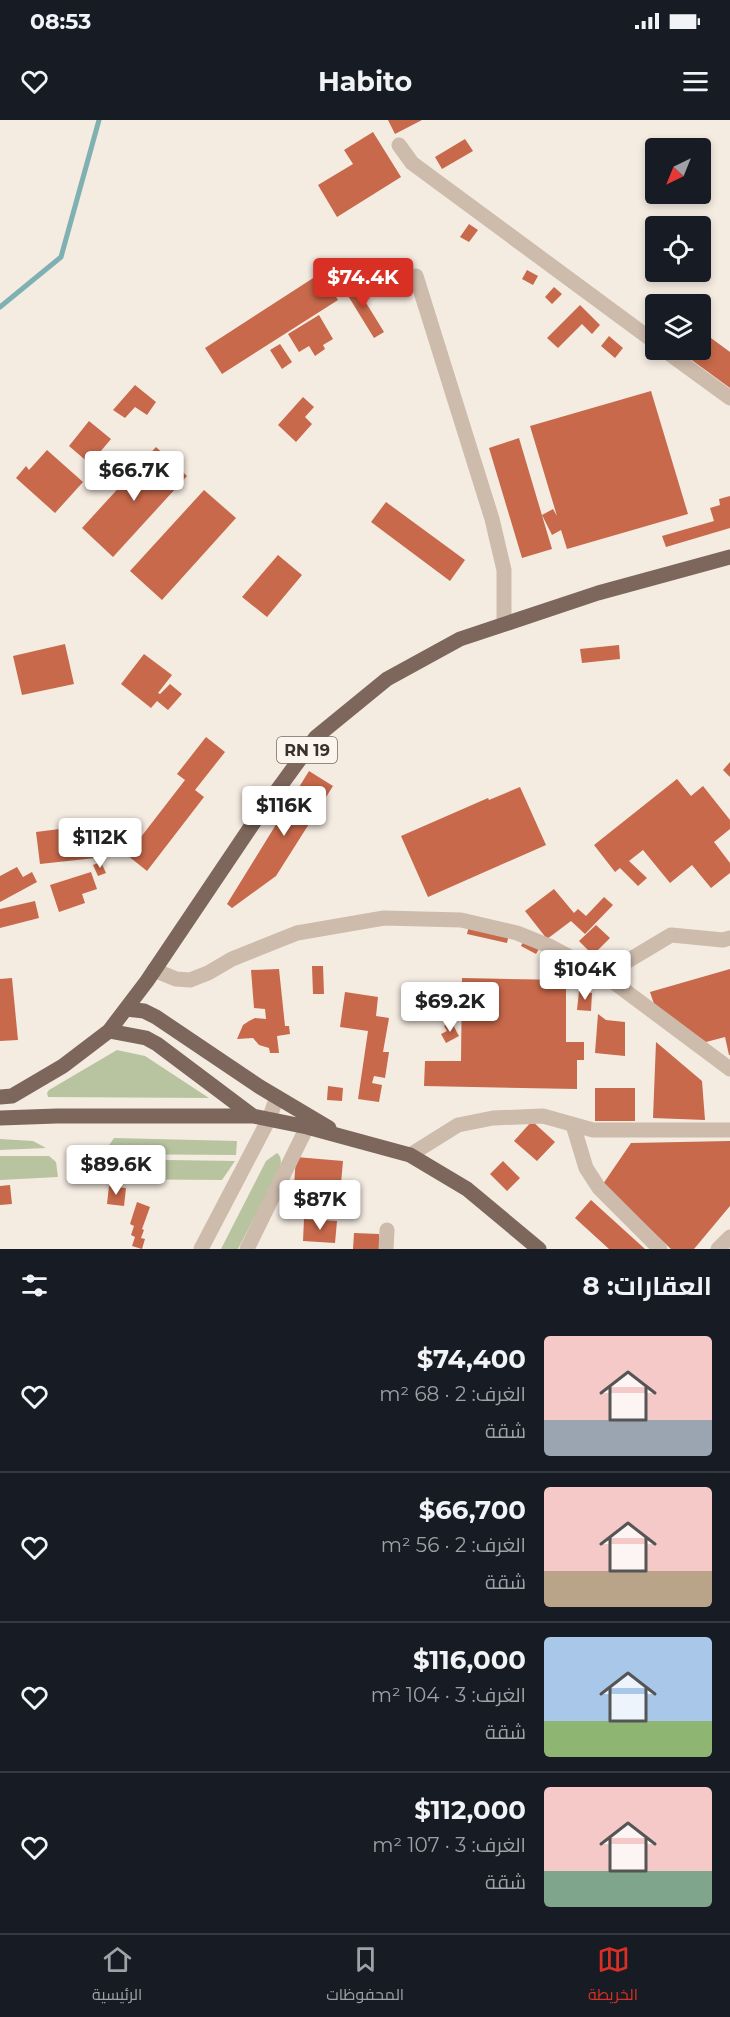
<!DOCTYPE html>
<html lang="ar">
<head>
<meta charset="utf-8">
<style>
	:root { --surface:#171b24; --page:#20242c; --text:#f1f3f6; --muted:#9ea1a6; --line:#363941; --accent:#d93025 }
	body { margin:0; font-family:Montserrat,Cairo,sans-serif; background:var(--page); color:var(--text); direction:rtl; height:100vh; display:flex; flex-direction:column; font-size:22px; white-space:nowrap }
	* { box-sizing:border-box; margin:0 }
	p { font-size:20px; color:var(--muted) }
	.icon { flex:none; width:33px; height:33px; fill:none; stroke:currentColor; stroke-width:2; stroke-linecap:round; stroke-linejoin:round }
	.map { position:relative; height:1129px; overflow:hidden; direction:ltr }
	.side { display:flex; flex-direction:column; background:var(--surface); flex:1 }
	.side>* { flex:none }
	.needle { width:39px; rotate:223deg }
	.controls { position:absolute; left:645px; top:18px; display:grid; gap:12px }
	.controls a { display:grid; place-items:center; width:66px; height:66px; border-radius:6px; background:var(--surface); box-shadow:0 3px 9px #0003; font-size:30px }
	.price { position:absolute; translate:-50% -51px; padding:0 14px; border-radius:6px; background:#fff; color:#222; font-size:20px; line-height:39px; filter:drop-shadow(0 2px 3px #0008) }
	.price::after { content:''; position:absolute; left:50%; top:36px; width:18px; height:14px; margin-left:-9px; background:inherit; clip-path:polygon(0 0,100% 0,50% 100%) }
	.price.current { background:var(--accent); color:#fff }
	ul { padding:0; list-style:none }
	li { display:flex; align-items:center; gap:18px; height:150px; padding:0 18px }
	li+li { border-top:2px solid var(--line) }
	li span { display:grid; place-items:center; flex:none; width:168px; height:120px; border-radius:6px; color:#555 }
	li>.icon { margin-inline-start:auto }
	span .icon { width:72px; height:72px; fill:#fffc; stroke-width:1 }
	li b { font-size:26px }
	h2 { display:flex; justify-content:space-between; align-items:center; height:72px; padding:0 18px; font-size:26px }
	.status { display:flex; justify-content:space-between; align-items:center; height:42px; padding:0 30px; background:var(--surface); direction:ltr }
	.status svg { height:16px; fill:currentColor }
	header { display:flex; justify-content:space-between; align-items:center; height:78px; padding:0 18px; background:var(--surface); font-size:27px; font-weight:700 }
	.menu { display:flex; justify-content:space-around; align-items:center; height:84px; border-top:2px solid var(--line); background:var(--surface); font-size:16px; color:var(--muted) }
	.menu a { display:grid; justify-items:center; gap:3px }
	.menu .current { color:var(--accent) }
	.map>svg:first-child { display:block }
	.green { fill:#b8c4a0 }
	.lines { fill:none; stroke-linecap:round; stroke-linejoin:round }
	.stream { stroke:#7fb0b2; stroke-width:5 }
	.building { fill:#c8694b }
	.minor { stroke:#cdbbac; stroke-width:15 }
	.major { stroke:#7d675c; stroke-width:15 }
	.labels { text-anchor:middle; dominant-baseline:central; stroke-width:5; stroke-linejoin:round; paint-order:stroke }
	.shield { fill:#fbf5ee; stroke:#756b66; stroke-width:1.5 }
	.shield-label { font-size:16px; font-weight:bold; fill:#3b302b }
</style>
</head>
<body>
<div class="status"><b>08:53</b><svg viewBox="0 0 49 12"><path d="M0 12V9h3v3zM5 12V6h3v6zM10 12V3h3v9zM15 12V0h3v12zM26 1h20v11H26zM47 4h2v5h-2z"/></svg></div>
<header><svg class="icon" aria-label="menu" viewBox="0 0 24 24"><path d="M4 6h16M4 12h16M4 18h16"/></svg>Habito<svg class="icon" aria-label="heart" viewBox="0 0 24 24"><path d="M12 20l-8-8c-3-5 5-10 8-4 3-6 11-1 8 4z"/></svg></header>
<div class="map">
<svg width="730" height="1129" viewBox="0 0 730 1129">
	<rect width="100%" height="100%" fill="#f4ebe1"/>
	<path class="green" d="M117,930L145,936L209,978L48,977L47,973L49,970Z
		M114,1018L237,1021L236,1035L103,1034Z
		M0,1019L33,1021L46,1028L0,1030Z
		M277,1033C283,1038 281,1045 278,1052L238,1129H221L266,1041Z
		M0,1036H49L56,1042L58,1057L0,1060Z
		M101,1039L235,1041L222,1060L92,1059Z"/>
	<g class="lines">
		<path class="stream" d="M0,187L61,137L99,0"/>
	</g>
	<path class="building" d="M388,0H422L395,14Z
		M373,12L401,57L337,97L318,65L353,44L344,30Z
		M465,19L473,31L442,49L435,37Z
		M469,104L478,110L469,122L460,117Z
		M527,150L538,156L533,165L522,159Z
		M321,153L338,180L222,254L205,228Z
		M352,160L384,212L374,218L342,166Z
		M554,167L562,174L552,184L545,177Z
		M580,185L600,205L592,214L582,204L558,228L547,218Z
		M319,195L333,219L323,225L325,229L315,236L309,226L299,232L288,214Z
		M700,210L730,232V268L678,230H700Z
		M609,216L623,228L615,238L601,226Z
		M280,224L292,242L282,249L270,230Z
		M135,265L156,282L147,295L135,287L125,298L113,290Z
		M651,271L688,394L567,429L561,410L552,415L542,395L553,389L557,396L530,306Z
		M303,277L314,287L305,297L312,304L296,322L278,305Z
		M89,301L111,319L90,344L69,326Z
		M519,318L552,429L522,438L489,328Z
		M156,327L187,356L113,437L82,408Z
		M47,330L83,362L55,393L16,358L26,346L29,350Z
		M204,370L236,398L162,480L130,451Z
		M730,376V408L666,427L662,416L714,401L710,388L720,385L719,379Z
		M386,382L465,440L450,461L371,402Z
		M278,435L302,455L267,497L242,477Z
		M65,524L74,564L22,575L13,536Z
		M619,525L620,539L582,543L580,529Z
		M144,534L172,555L158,573L160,574L170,564L182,574L168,590L157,581L151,588L121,564Z
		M206,617L225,632L195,670L204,677L147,751L127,735L185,660L177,654Z
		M730,642V657L723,650Z
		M309,651L333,666L276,756L232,788L227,784Z
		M677,659L691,676L703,666L730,700V709L714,722L730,743V753L711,768L692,745L670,763L643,730L629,741L647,758L638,766L620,748L615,752L594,725Z
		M520,667L546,725L428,777L401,716L488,678L489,680Z
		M91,705L95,738L40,744L36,712Z
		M101,742L106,753L98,756L93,745Z
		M17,747L23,757L32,752L37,762L0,782V756Z
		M91,752L97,769L82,774L85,783L59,792L50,765Z
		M554,769L574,793L578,789L586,796L604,777L613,785L585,814L571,801L547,819L525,791Z
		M35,781L39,798L0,808V789Z
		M470,801L510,809L507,823L467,814Z
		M596,805L610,818L593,835L579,821Z
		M526,816L542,824L536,834L521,826Z
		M312,846H323L324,874H313Z
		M279,849L285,906H289L290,914L277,916L279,933H270L269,928L259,925L253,918L237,919L243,905L249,901L255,898L266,899L265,889L254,888L251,850Z
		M730,849V935H729L725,917L706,922L656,890L650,872Z
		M12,858L18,920L0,921V859Z
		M462,858L566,860V922H584V940H577V969L424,966L425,941H461Z
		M579,871L592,873L591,891L577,890Z
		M345,872L378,877L376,896L389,898L383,932H389L385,958L374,956L372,963L382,965L379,982L358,979L368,911L340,907Z
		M598,894L606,900L625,902V936L595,933Z
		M451,901L459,916L446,923L441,914L447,911L444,906Z
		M656,922L702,961L705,1000L653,998Z
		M328,966L343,968L342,981L327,980Z
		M595,968H635V1001H595Z
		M532,1001L555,1022L537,1041L514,1021Z
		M730,1021V1086L694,1129H671L603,1064L631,1023Z
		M296,1037L343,1041L338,1097L285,1093L288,1064L294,1065Z
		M503,1041L520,1058L507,1071L490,1054Z
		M10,1065L12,1084L0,1085V1066Z
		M109,1066L126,1068L124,1086L107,1084Z
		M591,1080L645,1129H609L575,1098Z
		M137,1082L150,1087L142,1109L144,1110L141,1118L145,1119L142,1129L132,1126L135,1117L131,1115L134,1106L130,1104Z
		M304,1099L337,1101L335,1123L303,1121Z
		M354,1113L379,1114V1129H353Z"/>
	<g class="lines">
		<path class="minor" d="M399,25L412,43L656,223
			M416,156L492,399L504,450V504
			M664,230L730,278
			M730,818L723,820L671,815L604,855L730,949
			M154,850L176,859L190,860L208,853L232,839L297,813L384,798L461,800L517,813L549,826L604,855
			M573,1005L586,1048L599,1068L660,1129
			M410,1035L458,1005L493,998L543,996L593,1010H730
			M201,1129L269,999L277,977
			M247,1129L307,1007
			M386,1129L387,1110
			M718,1129L730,1117"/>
		<path class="major" d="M126,889L144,891L156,897L260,967L329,1008
			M109,911L146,918L157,924L253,996
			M0,977L12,976L63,946L109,911L147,861L254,702L316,617L387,559L460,519L598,473L730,437
			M0,998L57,996H253L307,1007L410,1035L467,1069L539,1129"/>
	</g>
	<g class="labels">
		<rect class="shield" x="277" y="617" width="60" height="26" rx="4.5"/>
		<g class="shield-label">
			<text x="307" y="630">RN 19</text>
		</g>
	</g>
</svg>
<div class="controls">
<a><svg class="needle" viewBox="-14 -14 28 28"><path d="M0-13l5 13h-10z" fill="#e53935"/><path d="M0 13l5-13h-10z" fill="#9ea1a6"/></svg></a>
<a><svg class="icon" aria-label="locate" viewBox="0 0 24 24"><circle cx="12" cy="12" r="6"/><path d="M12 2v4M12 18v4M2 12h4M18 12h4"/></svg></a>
<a><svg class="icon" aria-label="layers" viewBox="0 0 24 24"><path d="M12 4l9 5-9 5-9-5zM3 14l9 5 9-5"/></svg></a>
</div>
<b class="price current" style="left:363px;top:189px">$74.4K</b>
<b class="price" style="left:134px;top:382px">$66.7K</b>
<b class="price" style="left:284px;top:717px">$116K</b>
<b class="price" style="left:100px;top:749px">$112K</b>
<b class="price" style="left:585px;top:881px">$104K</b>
<b class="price" style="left:450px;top:913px">$69.2K</b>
<b class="price" style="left:116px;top:1076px">$89.6K</b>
<b class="price" style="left:320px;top:1111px">$87K</b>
</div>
<section class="side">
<h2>العقارات: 8<svg class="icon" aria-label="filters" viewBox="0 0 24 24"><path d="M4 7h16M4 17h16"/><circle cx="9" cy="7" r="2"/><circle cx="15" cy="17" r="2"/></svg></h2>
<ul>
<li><span style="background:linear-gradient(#f6c9c9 70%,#9aa5b1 0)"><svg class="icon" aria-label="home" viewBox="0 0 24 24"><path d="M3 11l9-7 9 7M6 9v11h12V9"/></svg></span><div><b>$74,400</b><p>الغرف: 2 · 68 m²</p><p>شقة</p></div><svg class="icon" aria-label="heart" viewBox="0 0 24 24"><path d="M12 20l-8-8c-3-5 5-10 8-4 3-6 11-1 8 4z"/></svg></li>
<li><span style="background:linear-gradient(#f6c9c9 70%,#b9a48a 0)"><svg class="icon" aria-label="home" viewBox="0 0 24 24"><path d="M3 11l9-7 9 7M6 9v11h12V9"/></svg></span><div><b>$66,700</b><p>الغرف: 2 · 56 m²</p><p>شقة</p></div><svg class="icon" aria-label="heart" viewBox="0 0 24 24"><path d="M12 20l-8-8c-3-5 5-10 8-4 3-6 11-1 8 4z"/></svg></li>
<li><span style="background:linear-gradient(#a9c7e8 70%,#8fb573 0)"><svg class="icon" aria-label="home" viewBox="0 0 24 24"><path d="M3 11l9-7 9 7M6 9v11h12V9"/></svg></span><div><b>$116,000</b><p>الغرف: 3 · 104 m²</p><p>شقة</p></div><svg class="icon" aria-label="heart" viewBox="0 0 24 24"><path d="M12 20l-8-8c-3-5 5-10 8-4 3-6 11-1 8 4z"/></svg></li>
<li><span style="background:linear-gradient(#f6c9c9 70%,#7fa58c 0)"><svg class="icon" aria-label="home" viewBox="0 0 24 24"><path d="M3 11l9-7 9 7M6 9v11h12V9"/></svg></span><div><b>$112,000</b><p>الغرف: 3 · 107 m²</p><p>شقة</p></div><svg class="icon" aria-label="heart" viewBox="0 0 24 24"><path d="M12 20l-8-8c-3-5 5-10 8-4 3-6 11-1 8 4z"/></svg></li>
</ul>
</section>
<nav class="menu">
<a class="current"><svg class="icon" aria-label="map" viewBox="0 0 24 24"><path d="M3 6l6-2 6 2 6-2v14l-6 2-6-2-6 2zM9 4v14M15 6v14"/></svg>الخريطة</a>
<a><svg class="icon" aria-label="saved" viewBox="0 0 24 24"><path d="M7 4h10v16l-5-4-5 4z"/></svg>المحفوظات</a>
<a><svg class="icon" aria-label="home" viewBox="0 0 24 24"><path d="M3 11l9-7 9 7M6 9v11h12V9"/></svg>الرئيسية</a>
</nav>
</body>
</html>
